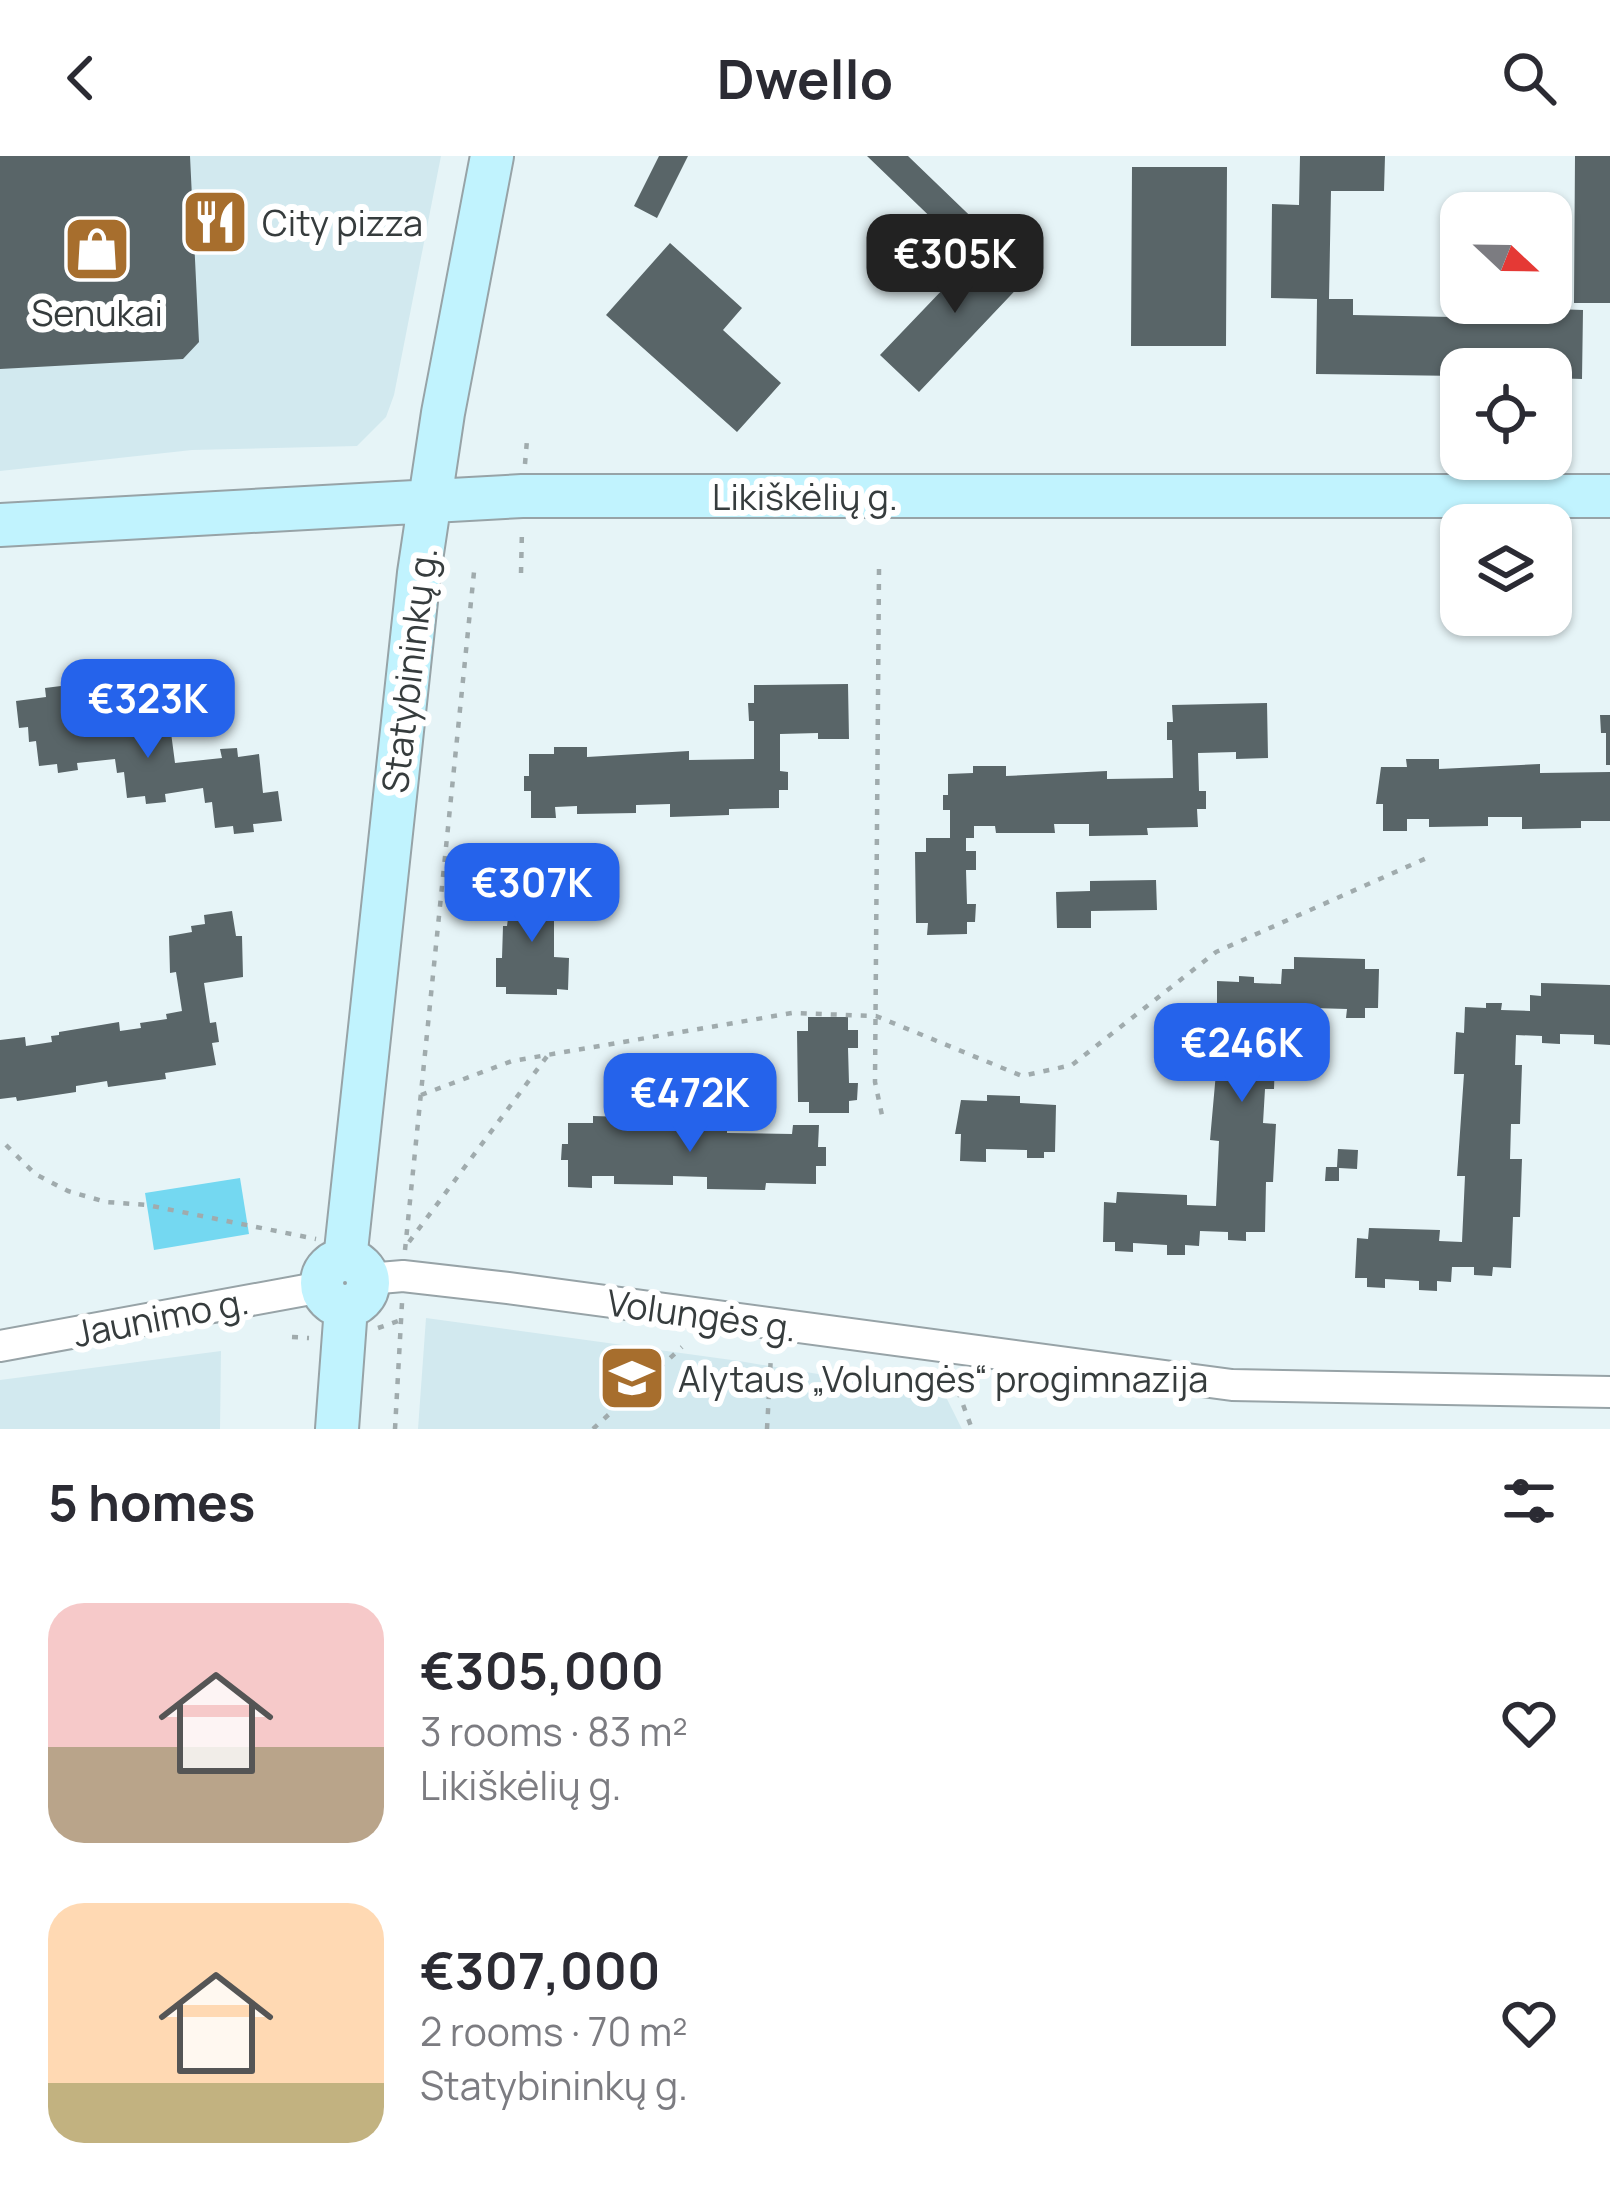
<!DOCTYPE html>
<html lang="en">
<head>
<meta charset="utf-8">
<style>
	:root { --surface:#fff; --page:#f7f7f7; --text:#2b2b33; --muted:#7c7c81; --accent:#2563eb }
	body { margin:0; font-family:Manrope,sans-serif; background:var(--page); color:var(--text); height:100vh; display:flex; flex-direction:column; font-size:45px; white-space:nowrap }
	* { box-sizing:border-box; margin:0 }
	p { font-size:39px; color:var(--muted) }
	.icon { flex:none; width:66px; height:66px; fill:none; stroke:currentColor; stroke-width:2; stroke-linecap:round; stroke-linejoin:round }
	.map { position:relative; height:1273px; overflow:hidden }
	.details { display:flex; flex-direction:column; background:var(--surface); flex:1 }
	.details>* { flex:none }
	.needle { width:78px; rotate:112deg }
	.tools { position:absolute; left:1440px; top:36px; display:grid; gap:24px }
	.tools a { display:grid; place-items:center; width:132px; height:132px; border-radius:24px; background:var(--surface); box-shadow:0 3px 9px #0004; font-size:60px }
	.price { position:absolute; translate:-50% -102px; padding:0 27px; border-radius:24px; background:var(--accent); color:#fff; font-size:39px; line-height:78px; filter:drop-shadow(0 3px 6px #0008) }
	.price::after { content:''; position:absolute; left:50%; top:72px; width:36px; height:27px; margin-left:-18px; background:inherit; clip-path:polygon(0 0,100% 0,50% 100%) }
	.price.selected { background:#222; color:#fff }
	ul { padding:0; list-style:none }
	li { display:flex; align-items:center; gap:36px; height:300px; padding:0 48px }
	li span { display:grid; place-items:center; flex:none; width:336px; height:240px; border-radius:36px; color:#555 }
	li>.icon { margin-inline-start:auto }
	span .icon { width:144px; height:144px; fill:#fffc; stroke-width:1 }
	li b { font-size:51px }
	h2 { display:flex; justify-content:space-between; align-items:center; height:144px; padding:0 48px; font-size:51px }
	header { display:flex; justify-content:space-between; align-items:center; height:156px; padding:0 48px; background:var(--surface); font-size:54px; font-weight:700 }
	.map>svg:first-child { display:block }
	.built { fill:#d2e9ef }
	.green { fill:#74d8f1 }
	.building { fill:#596568 }
	.lines { fill:none; stroke-linecap:round; stroke-linejoin:round }
	.street-casing { stroke:#97a3a7; stroke-width:34 }
	.secondary-casing { stroke:#97a3a7; stroke-width:46 }
	.path { stroke:#a0abad; stroke-width:4.5; stroke-dasharray:6 9; stroke-linecap:butt }
	.street { stroke:#fff; stroke-width:30 }
	.secondary { stroke:#c1f3fe; stroke-width:42 }
	.labels { text-anchor:middle; dominant-baseline:central; stroke-width:12; stroke-linejoin:round; paint-order:stroke }
	.poi-label { font-size:36px; fill:#363c3d; stroke:#fff; text-anchor:start }
	.street-label { font-size:36px; fill:#363c3d; stroke:#fff }
</style>
</head>
<body>
<header><svg class="icon" aria-label="back" viewBox="0 0 24 24"><path d="M15 5l-7 7 7 7"/></svg>Dwello<svg class="icon" aria-label="search" viewBox="0 0 24 24"><circle cx="10" cy="10" r="6"/><path d="M15 15l6 6"/></svg></header>
<div class="map">
<svg width="1610" height="1273" viewBox="0 0 1610 1273">
	<rect width="100%" height="100%" fill="#e6f4f7"/>
	<path class="built" d="M0,0H441L394,239L386,261L357,290L192,294L0,315Z
		M426,1162L739,1205L945,1239L962,1273H418Z
		M221,1195L220,1273H0V1224Z"/>
	<path class="green" d="M240,1022L249,1078L154,1094L145,1037Z"/>
	<path class="building" d="M0,0H190L199,186L183,203L0,213Z
		M659,0H688L657,62L634,50Z
		M867,0H908L991,80L971,100Z
		M1300,0H1385L1384,35H1331L1329,143H1353V159L1553,163L1554,153L1583,154L1582,223L1551,222V213H1461V220L1316,218L1317,143L1271,142L1272,48L1299,49Z
		M1575,0H1610V147H1574Z
		M1132,11H1227L1226,190H1131Z
		M224,47L226,84L205,85L203,48Z
		M991,83L1029,120L919,236L880,199Z
		M670,87L742,152L723,174L781,227L737,276L606,159Z
		M848,528L849,583H818V577L780,578V615L788,616V634H779V652L729,653V659L670,661V648L636,649V657L577,658V650L555,651L556,662H531V635H524V620H529V598H554V591H587V601L689,595V604L754,603V565H749L748,547H754V529Z
		M61,530L63,539L83,537L87,575L133,573V564L149,562L150,571L170,569L175,607L222,602L220,593L237,592L238,601L259,598L263,637L278,635L282,665L253,668L254,676L234,678L233,670L215,672L212,646L205,647L203,632L165,638L166,646L146,648L145,640L127,642L124,616L117,617L115,603L77,607L78,614L58,617L57,608L39,610L36,585L29,586L28,571L19,572L16,545L46,541L45,532Z
		M1267,547L1268,602L1236,603V596L1198,597L1199,635H1206V653H1197L1198,671L1147,672L1148,679L1089,680V668H1054L1055,677H996L995,670H974V682H966V695H976V714H966L967,748H976L975,766H967V778L927,779L928,767H916L915,696H926V682H950V654H943V639H948V618L973,617V610H1006V620L1107,615V623L1173,622L1172,584H1167V566H1173L1172,549Z
		M1600,559H1610V609H1606V577H1601Z
		M1406,603H1439V613L1540,608V617L1610,616V665H1581V672L1522,673V661H1488V670L1429,671V663H1407V675H1383V648H1376L1381,611H1407Z
		M1156,724L1157,754L1091,755V772H1057L1056,736L1090,735V725Z
		M512,731H555L554,742H561L560,762H554V801L569,802L568,834L557,833V839L506,838V831H496V802H502L503,770H507Z
		M232,755L236,780H242L243,821L204,827L210,867L216,866L219,886L212,887L216,909L165,917L166,923L108,931L107,925L76,930V936L17,945L16,941L0,943V884L25,881L26,890L52,886L51,880L59,879V876L119,866L120,875L141,872L140,867L167,863L166,858L182,855L176,816L170,817L169,780L192,776L191,770L205,768L204,759Z
		M1294,801L1365,803V813H1379L1378,852H1365V862H1346L1347,853L1313,852V862L1294,861L1295,853L1269,852L1268,874H1276L1274,933H1265L1263,967L1276,968L1273,1026H1266L1265,1076H1246V1085L1228,1084V1076L1200,1075L1199,1090L1185,1089V1099H1167V1089L1133,1087V1096L1115,1095V1086H1103L1104,1046L1116,1047L1117,1036L1187,1039V1049L1216,1050L1219,985L1210,984L1219,883H1208L1209,850H1217V825L1239,826V820L1254,821V827L1281,828L1282,813H1294Z
		M1541,827L1610,829V889L1594,888V879L1560,878V888L1542,887V880L1516,879L1515,909H1522L1520,968H1511L1510,1003H1522L1520,1061H1513L1511,1112L1493,1111L1492,1120L1474,1119V1111H1452L1451,1126L1437,1125V1135L1419,1134V1125L1385,1123V1132L1367,1131V1122H1355L1357,1082L1368,1083L1369,1072L1440,1074L1439,1085L1462,1086L1465,1020H1457L1464,918H1454L1456,876L1464,877L1465,851L1486,852V847H1502L1501,854L1530,855V839L1541,840Z
		M808,861H848V874H858V892H848L849,927H858L857,944L849,945V957H809V946H798L797,875H808Z
		M987,939L1020,940V947L1056,949L1055,996H1044V1002H1027V994L986,993V1006L960,1005L961,978H955L961,944L987,945Z
		M593,960L626,961V971L727,969V977L792,978L793,969H819L818,991H826V1010H816V1028L766,1027L765,1034L707,1033V1021L673,1020V1029L614,1028V1020H592V1032L568,1031V1004H561L562,988H568V967H593Z
		M1338,993L1358,994L1357,1013L1339,1012V1025H1325L1326,1011H1337Z"/>
	<g class="lines">
		<g class="street-casing">
			<path id="street" d="M368,1123L403,1120L508,1132L1232,1229L1610,1236
				M0,1190L322,1131"/>
		</g>
		<g class="secondary-casing">
			<path id="secondary" d="M0,369L522,340H1610
				M322 1127a23 23 0 1 1 46 0a23 23 0 1 1-46 0Z
				M345,1104L419,417L443,257L492,0
				M337,1273L346,1151"/>
		</g>
		<path class="path" d="M525,308L527,284
			M879,413L875,926L883,964
			M521,417L522,373
			M421,939L512,905L792,857L876,860L1022,920L1072,909L1216,796L1429,701
			M6,989L35,1018L68,1035L106,1046L147,1049L316,1083
			M409,1086L548,899
			M405,1094L474,416
			M378,1172L401,1164
			M292,1181L309,1182
			M958,1235L972,1273
			M395,1273L402,1147
			M593,1273L682,1191
			M767,1273L771,1199"/>
		<use href="#street" class="street"/>
		<use href="#secondary" class="secondary"/>
	</g>
	<defs>
		<g id="restaurant-square" transform="scale(3.45)"><rect x="-9" y="-9" width="18" height="18" rx="4" fill="#a76e2d" stroke="#fff"/><path d="M-5-6h1v4h1v-4h1v4h1v-4h1v5L-1.5 .5V6h-2V.5L-5-1ZM5-6V6H3V1.5H1.5Q1.5-4 5-6Z" fill="#fff"/></g>
		<g id="shop-square" transform="scale(3.45)"><rect x="-9" y="-9" width="18" height="18" rx="4" fill="#a76e2d" stroke="#fff"/><path d="M-5-2.5h2.3a2.7 3.5 0 0 1 5.4 0H5L5.5 6h-11ZM-1.5-2.5h3a1.5 2.3 0 0 0-3 0Z" fill="#fff"/></g>
		<g id="school-square" transform="scale(3.45)"><rect x="-9" y="-9" width="18" height="18" rx="4" fill="#a76e2d" stroke="#fff"/><path d="M0-5L7-2L0 1L-7-2ZM-4 1L0 2.5L4 1V4Q0 6-4 4Z" fill="#fff"/></g>
	</defs>
	<g fill-rule="evenodd">
		<use href="#restaurant-square" x="215" y="66"/>
		<use href="#shop-square" x="97" y="93"/>
		<use href="#school-square" x="632" y="1222"/>
	</g>
	<g class="labels">
		<g class="poi-label">
			<text x="262" y="66">City pizza</text>
			<text x="97" y="156" text-anchor="middle">Senukai</text>
			<text x="678" y="1222">Alytaus „Volungės“ progimnazija</text>
		</g>
		<g class="street-label">
			<text x="805" y="340">Likiškėlių g.</text>
			<text transform="translate(409 514) rotate(-83)">Statybininkų g.</text>
			<text transform="translate(702 1159) rotate(8)">Volungės g.</text>
			<text transform="translate(161 1161) rotate(-11)">Jaunimo g.</text>
		</g>
	</g>
</svg>
<div class="tools">
<a><svg class="needle" viewBox="-14 -14 28 28"><path d="M0-13l5 13h-10z" fill="#e53935"/><path d="M0 13l5-13h-10z" fill="#7c7c81"/></svg></a>
<a><svg class="icon" aria-label="locate" viewBox="0 0 24 24"><circle cx="12" cy="12" r="6"/><path d="M12 2v4M12 18v4M2 12h4M18 12h4"/></svg></a>
<a><svg class="icon" aria-label="layers" viewBox="0 0 24 24"><path d="M12 4l9 5-9 5-9-5zM3 14l9 5 9-5"/></svg></a>
</div>
<b class="price selected" style="left:955px;top:160px">€305K</b>
<b class="price" style="left:148px;top:605px">€323K</b>
<b class="price" style="left:532px;top:789px">€307K</b>
<b class="price" style="left:1242px;top:949px">€246K</b>
<b class="price" style="left:690px;top:999px">€472K</b>
</div>
<section class="details">
<h2>5 homes<svg class="icon" aria-label="filters" viewBox="0 0 24 24"><path d="M4 7h16M4 17h16"/><circle cx="9" cy="7" r="2"/><circle cx="15" cy="17" r="2"/></svg></h2>
<ul>
<li><span style="background:linear-gradient(#f6c9c9 60%,#b9a48a 0)"><svg class="icon" aria-label="home" viewBox="0 0 24 24"><path d="M3 11l9-7 9 7M6 9v11h12V9"/></svg></span><div><b>€305,000</b><p>3 rooms · 83 m²</p><p>Likiškėlių g.</p></div><svg class="icon" aria-label="heart" viewBox="0 0 24 24"><path d="M12 20l-8-8c-3-5 5-10 8-4 3-6 11-1 8 4z"/></svg></li>
<li><span style="background:linear-gradient(#ffd9b3 75%,#c2b280 0)"><svg class="icon" aria-label="home" viewBox="0 0 24 24"><path d="M3 11l9-7 9 7M6 9v11h12V9"/></svg></span><div><b>€307,000</b><p>2 rooms · 70 m²</p><p>Statybininkų g.</p></div><svg class="icon" aria-label="heart" viewBox="0 0 24 24"><path d="M12 20l-8-8c-3-5 5-10 8-4 3-6 11-1 8 4z"/></svg></li>
</ul>
</section>
</body>
</html>
